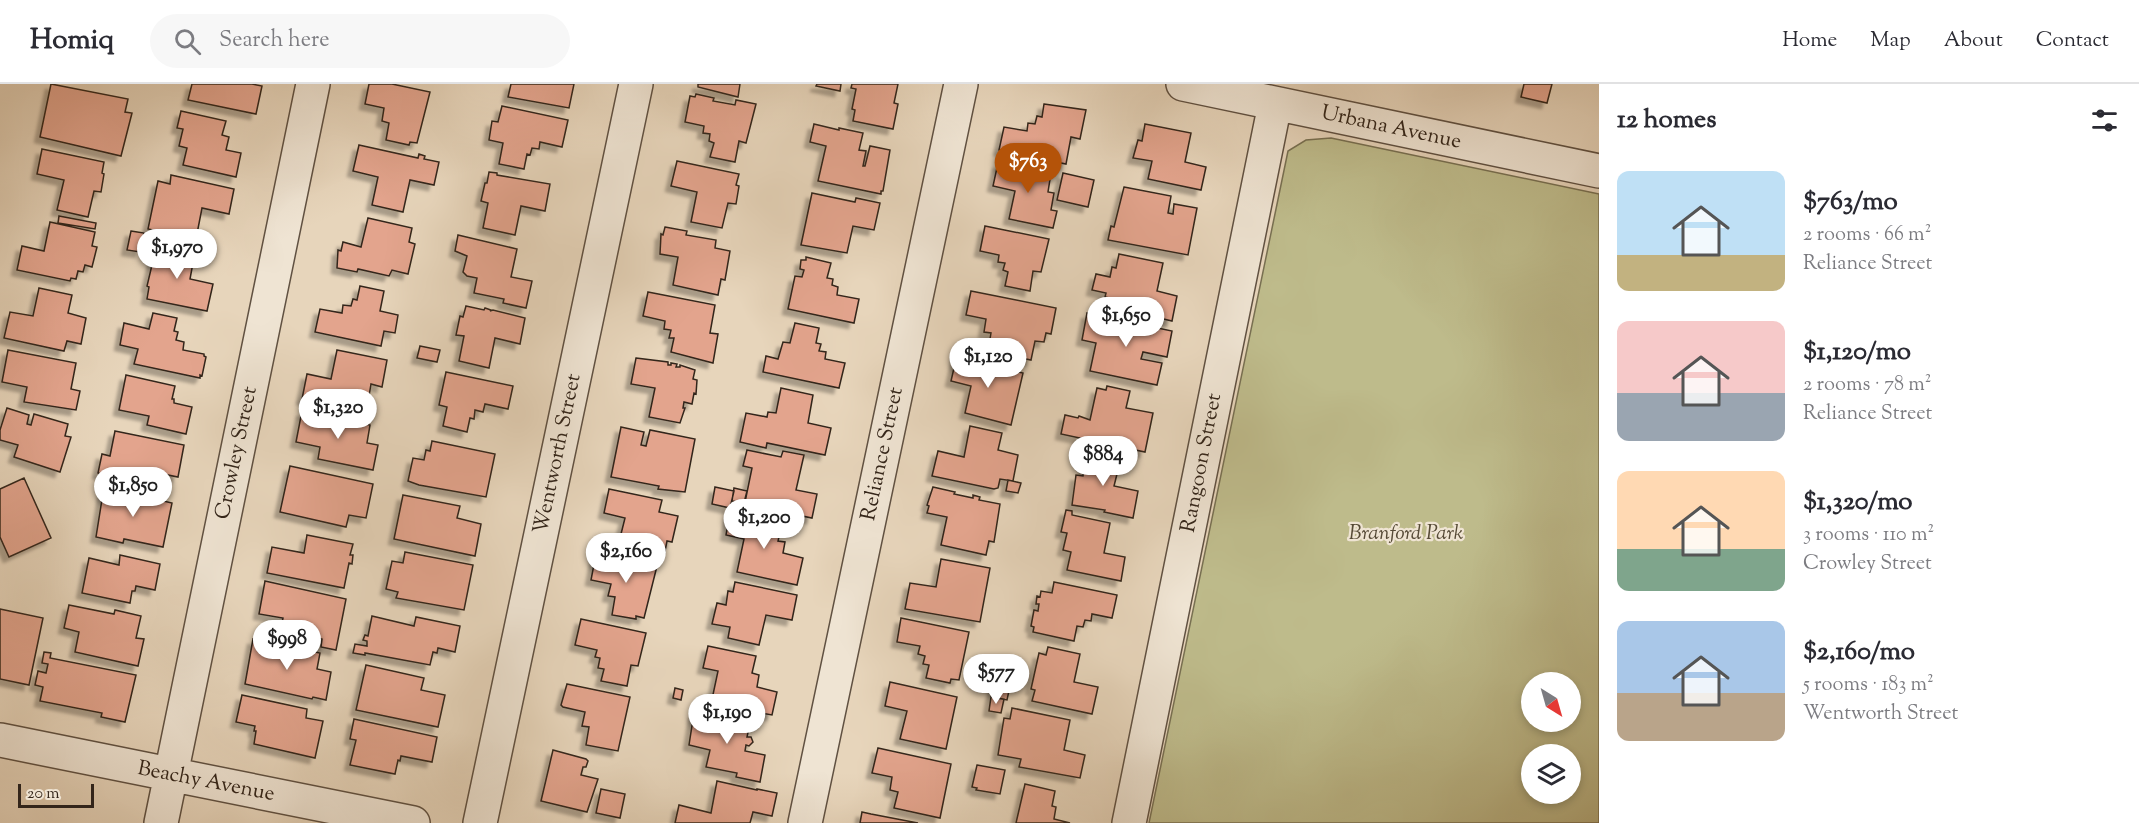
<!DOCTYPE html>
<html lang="en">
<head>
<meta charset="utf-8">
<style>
	:root { --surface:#fff; --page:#f7f7f7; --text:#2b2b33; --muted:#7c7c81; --line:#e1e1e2; --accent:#b45309 }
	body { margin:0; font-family:"Sorts Mill Goudy",serif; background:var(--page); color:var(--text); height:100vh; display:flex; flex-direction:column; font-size:22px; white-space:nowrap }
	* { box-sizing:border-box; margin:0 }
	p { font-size:20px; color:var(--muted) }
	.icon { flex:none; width:33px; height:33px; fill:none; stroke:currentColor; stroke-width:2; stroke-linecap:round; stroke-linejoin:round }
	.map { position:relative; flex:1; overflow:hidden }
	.panel { display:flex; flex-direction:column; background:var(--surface); width:540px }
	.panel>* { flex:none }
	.needle { width:39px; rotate:143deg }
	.tools { position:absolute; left:1521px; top:588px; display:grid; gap:12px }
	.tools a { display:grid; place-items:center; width:60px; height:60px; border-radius:50%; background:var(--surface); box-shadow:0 3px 9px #0003; font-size:30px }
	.scale { position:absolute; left:18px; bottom:15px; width:76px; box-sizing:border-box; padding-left:6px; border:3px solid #33251a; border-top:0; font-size:16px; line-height:21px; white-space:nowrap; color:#33251a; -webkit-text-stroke:4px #efe4d3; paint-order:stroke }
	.price { position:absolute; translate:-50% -51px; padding:0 14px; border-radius:21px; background:#fff; color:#222; font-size:20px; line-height:39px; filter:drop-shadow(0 2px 3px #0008) }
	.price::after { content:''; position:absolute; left:50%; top:36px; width:18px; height:14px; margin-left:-9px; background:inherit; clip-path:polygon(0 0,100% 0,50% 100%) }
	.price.on { background:var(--accent); color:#fff }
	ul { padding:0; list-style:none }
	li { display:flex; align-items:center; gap:18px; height:150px; padding:0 18px }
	li span { display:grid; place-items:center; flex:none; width:168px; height:120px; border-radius:12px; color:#555 }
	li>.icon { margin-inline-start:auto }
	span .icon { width:72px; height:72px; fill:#fffc; stroke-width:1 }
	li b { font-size:26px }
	h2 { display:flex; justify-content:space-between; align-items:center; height:72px; padding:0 18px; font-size:26px }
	header { display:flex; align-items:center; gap:36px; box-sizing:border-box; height:84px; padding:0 30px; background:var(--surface); border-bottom:2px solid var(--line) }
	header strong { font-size:28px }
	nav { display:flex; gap:33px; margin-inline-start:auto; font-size:21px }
	.search { width:420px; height:54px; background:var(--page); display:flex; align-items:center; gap:15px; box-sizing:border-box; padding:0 21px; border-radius:33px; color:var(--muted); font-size:22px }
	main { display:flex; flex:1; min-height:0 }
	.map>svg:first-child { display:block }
	.green { fill:#bebb8b; stroke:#787052; stroke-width:1.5; fill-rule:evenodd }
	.building { fill:#e3a48d; stroke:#33251a; stroke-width:1.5; filter:url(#shadow) }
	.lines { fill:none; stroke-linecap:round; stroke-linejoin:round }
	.minor-casing { stroke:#605142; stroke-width:36 }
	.minor { stroke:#efe4d3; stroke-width:33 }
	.labels { text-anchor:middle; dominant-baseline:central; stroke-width:4.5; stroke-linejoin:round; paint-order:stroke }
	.street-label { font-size:21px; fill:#33251a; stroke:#efe4d3 }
	.park-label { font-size:21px; font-style:italic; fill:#564a36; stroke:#efe4d3 }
</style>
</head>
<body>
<header>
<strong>Homiq</strong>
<div class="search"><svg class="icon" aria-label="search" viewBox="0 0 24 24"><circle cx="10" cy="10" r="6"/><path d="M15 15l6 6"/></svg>Search here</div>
<nav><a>Home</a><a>Map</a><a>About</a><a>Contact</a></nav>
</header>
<main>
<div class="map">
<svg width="1599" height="739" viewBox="0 0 1599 739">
	<defs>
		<filter id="shadow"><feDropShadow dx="-5.5" dy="5.5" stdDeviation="1.5" flood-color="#0004"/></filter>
	</defs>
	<rect width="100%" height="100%" fill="#e7d5bb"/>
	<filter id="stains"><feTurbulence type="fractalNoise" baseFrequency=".00333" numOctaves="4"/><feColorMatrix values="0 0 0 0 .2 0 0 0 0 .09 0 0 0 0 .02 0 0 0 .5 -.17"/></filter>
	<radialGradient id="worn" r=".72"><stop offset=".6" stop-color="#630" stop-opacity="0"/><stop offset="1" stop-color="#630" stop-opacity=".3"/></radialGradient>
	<path class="green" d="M1331,54L1599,110V739H1149L1288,67L1306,56ZM1570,598V638H1532V598ZM1570,670V710H1532V670Z"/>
	<path class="building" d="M51,0L128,15L125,28L132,29L121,72L40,53Z
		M192,0H252L262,2L256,30L188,16Z
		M369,0H392L430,8L417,59L410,58L409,61L386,56L389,39L382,37L384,24L365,20Z
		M511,0H574L569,24L508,13Z
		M698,0H740L738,13L698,3Z
		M817,0H841L840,7L816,2Z
		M852,0H898L894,19L898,20L893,45L853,37L855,26L852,25L856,5L851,4Z
		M1524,0H1552L1547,19L1521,13Z
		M696,10L714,14L713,17L735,21L736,16L756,20L746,59L739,57L735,78L710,73L714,59L709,57L710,50L703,49L704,42L685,38L690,12L695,13Z
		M1044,20L1086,26L1080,55L1071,53L1066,80L999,66L1004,43L1027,47L1028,39L1035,40L1037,32L1042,33Z
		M502,22L568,36L562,63L540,58L539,65L532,64L530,71L527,70L524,85L499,80L503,59L489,56L492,37L498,38Z
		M181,27L226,37L222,51L229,53L226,66L241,69L236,93L183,81L187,64L179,62L183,45L177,44Z
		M814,40L839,46V44L863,49L859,66L866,67L863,82H865L870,62L890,66L883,107H881V110L818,97L826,62L810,58Z
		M1145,40L1191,49L1185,78L1206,83L1201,106L1148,95L1152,77L1133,74L1138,56L1142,57Z
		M359,61L418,74L419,70L425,72L424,75L439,78L434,101L410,96L403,128L372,121L378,93L353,87Z
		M42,65L104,78L102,89L104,90L101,108L94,107L88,133L57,126L64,96L37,90Z
		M677,77L739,90L736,101L739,102L736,120L728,119L722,144L691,138L697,108L671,102Z
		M998,79L1051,89L1048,108L1054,109L1051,126L1057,127L1053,144L1009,135L1015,107L993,102Z
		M489,88L497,89V91L550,100L545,127L521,122L515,151L483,144L488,119L481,117L485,99H487Z
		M1063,89L1094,96L1088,123L1057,116Z
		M171,91L234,105L229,130L202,124L196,155L148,145L158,97L170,100Z
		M1124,103L1171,112L1168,129L1173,130L1174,120L1197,124L1188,171L1108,156L1111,142L1114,143Z
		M812,109L855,118L856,114L880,119L874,146L853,142L847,169L801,161Z
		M59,132L96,139L95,145L58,139Z
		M368,134L412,144L409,158L415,160L408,190L392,186L389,192L358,185L357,188L337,184L338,166L341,167L343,158L361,163Z
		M50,138L95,148L92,162L97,163L92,183L85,181L83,188L78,187L76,195L71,194L70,197L17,186L22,162L44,167Z
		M985,142L1049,155L1041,188L1033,187L1030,207L1005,202L1008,188L1003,186L1005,179L998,178L999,171L980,167Z
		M665,143L687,147L686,151L716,156L715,164L730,167L725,196L721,195L718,211L673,201L678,173L660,170L661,150L663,151Z
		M131,147L144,149L140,168L127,166Z
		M458,151L517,165L511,193L532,197L526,224L503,219L504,215L474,209L477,194L467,192L463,188L467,172L455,167Z
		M157,160L195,168L190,195L213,200L207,227L147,215L149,203L147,202Z
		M1119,170L1163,179L1157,207L1177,212L1172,237L1151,232V229L1117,222L1118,216L1105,213L1106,209L1092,206L1096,190L1110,193L1112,183L1116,184Z
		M806,173L831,179L827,194L833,195L832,201L838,203L837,211L859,215L854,239L788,225L795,192L802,193L804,186L800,185L801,176H806Z
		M360,202L384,207L380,227L398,231L395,249L384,247L381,262L315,248L320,225L342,229L343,221L351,222L353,215L357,216Z
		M39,204L72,211L68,229L86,234L81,260L67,257L64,267L4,254L10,228L33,232Z
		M971,207L1056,224L1051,250L1046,249L1044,258L1035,257L1031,276L988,267L991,249L984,248L986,235L966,231Z
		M648,208L715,221L710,249L718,250L713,279L671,268L674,254H669L671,246L664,245L665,237L643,232Z
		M466,222L484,226L485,224L491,226L490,227L493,226L525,234L520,260L495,254L489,284L459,277L464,252L456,251L460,232L463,233Z
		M153,229L177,234L174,247L178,248L176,256L184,258L183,266L204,270V272L206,273L202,292L200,291V294L134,280L138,265L120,261L124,239L149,245Z
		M1087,229L1172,247L1167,273L1143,268L1141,275L1162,279L1157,301L1090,287L1096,259L1082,256Z
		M795,239L819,244L816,259L821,260L819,267L826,268L825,275L845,279L839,304L763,288L766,272L778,275L783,258L790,259Z
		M420,262L440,266L437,278L417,274Z
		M8,266L76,279L71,305L80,307L76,326L24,318L27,303L2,298Z
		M337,266L387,276L382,303L371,300L368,318L363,316V319L367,320V324H362L361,327L302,315L307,290L331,295Z
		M957,271L980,276L979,279L1023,289L1011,341L965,329L971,302L951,297Z
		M636,274L668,278V281H671V279L677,280L676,283H680V281L695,286L693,295L697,296L696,310L694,309L692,320L684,318L683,324H685L680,339L649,333L655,304L631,300Z
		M446,288L513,302L508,325L485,320L483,328L475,326L474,335L470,334L467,348L443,342L447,323L439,321Z
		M126,291L175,302L172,315H174V319L192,323L186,350L147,341L149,332L119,326Z
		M1107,302L1130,307L1126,324L1153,329L1145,368L1061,350L1065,331L1078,334L1079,332L1090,336L1097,304L1106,306Z
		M781,304L813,311L808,339L831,344L825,371L767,359L766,364L740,358L746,329L767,333L768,328L776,329Z
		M7,324L29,331L27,340L31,341L34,330L68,340L65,352L71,353L60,388L14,373L18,361L0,356V346Z
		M302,327L370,341L367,359L378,361L373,386L318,375L320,363L296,358Z
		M970,342L1002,349L998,366L1018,371L1013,397L1000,395L998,404L994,405L932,392L938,367L964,373Z
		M621,343L644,348L641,361L646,362L650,346L695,355L685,408L658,405L659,402L611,393Z
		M115,347L184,361L178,393L153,388L150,401L98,389L102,370L110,372Z
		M432,357L495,370L486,413L419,401L408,397L413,374L424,376L426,366L430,367Z
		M747,366L781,373L783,367L804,371L796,406L817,410L812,434L764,424L762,432L743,428L752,384L743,382Z
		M1088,367L1121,374L1114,402L1138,407L1133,434L1104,428L1105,426L1072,421L1076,391L1083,392Z
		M290,382L373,400L366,434L349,431L346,443L280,428Z
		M24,394L51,454L9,473L0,453V405Z
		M1008,396L1021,399L1018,409L1006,407Z
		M104,403L172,419L163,463L124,455L123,459L96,453Z
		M715,403L734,407L730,424L712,420Z
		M933,403L955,408L954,410L973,414V411L980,413L979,416L1000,420L994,458L989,457L986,471L941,461L947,433L927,429L929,422L927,421Z
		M734,404L747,407L744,419L732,417Z
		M609,405L662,416L659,428L678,432L672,458L667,457L664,472L618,462L625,434L604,429Z
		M403,411L460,422L457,434L481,440L475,472L394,455Z
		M1066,426L1072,427V431L1110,439L1104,469L1125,473L1121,497L1067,486L1071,468L1063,466L1067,449L1061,448Z
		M730,429L782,440L778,457L785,458L783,469L803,474L797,501L737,488L744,455L726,451Z
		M307,451L353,460L350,471H353L352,480L349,479L344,504L267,489L272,463L304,469Z
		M405,468L473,481L464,526L396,514L398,508L386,505L392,477L403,479Z
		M596,470L657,482L644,534L636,532V535L612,531L615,513L608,512L611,500L591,496Z
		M120,471L160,480L155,506L136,502L135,507H132L130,519L82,509L89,474L119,481Z
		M941,475L990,484L980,538L905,525L910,499L936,503Z
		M265,497L346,515L336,566L321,563L322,555L280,547L283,534L259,530Z
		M735,498L797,511L792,536L766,531L759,561L728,554L730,543L712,540L717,519L726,521L728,507L733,508Z
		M1054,498L1117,511L1112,534L1092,530L1091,537L1085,536L1083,543L1077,542L1074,557L1033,548L1034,543L1031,542L1034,526L1038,527L1039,520H1036L1037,512L1040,513L1041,507L1052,509Z
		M69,521L114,530L115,526L141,532L136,554L144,555L138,582L75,568L79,548L64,544Z
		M0,525L43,534L29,601L0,595Z
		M372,532L414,542L416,533L460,542L455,568L438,564L437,569L433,568L430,581L365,569V571L353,569L355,560L367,562V557L363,556L365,551L368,552Z
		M901,534L969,548L959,596L951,595L950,599L926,594L929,581L923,580L925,572L918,570L920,562L897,558Z
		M581,535L646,549L638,582L631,581L627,602L601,597L604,585L598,584L600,574L595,573L597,566L575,561Z
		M253,555L320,569L317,585L331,588L326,616L313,613L312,615L245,600Z
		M708,562L756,572L752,589L759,591L757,603L777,608L772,631L711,620L718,587L703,584Z
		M1048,563L1080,570L1074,598L1098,603L1092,630L1032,617L1035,606L1031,605L1039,569L1046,571Z
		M44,568L51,569L50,574L136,591L125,638L101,633L102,629L40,617L43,603L35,601L38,587L46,589L48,580L42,579Z
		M366,581L424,594L421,606L445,611L438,643L356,626Z
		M890,598L957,613L946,665L900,655L907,627L885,622Z
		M995,599L1010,602L1007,616L991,613Z
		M567,600L630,613L618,667L586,661L589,643L582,642L585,628L563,623L561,621Z
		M675,604L683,606L681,616L673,614Z
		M242,611L307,625L306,634L323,637L315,674L254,660L256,647H254L255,642L236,638Z
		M991,613L1004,615L1001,629L989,627Z
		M1012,624L1070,636L1064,666L1085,671L1080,694L1019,683L1021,675L998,671L1004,634L1010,635Z
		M705,628L750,639L747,653H751L753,658L749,662L746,661L745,667L765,671L760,698L736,693L737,689L706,683L710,666L689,661L694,629L704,631Z
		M354,635L437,653L432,678L401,672L400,677L398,676L395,690L350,681L356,656L350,655Z
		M878,664L951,680L940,734L894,724L898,708L890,706L892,693L872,689Z
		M553,666L586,675L588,677L586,683H583L581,691L598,695L587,728L541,717Z
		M977,681L1005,686L1000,710L976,706L977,704L972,703Z
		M717,697L757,706V705L777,709L772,732L753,728L750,739H675L679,721L711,729Z
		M1025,700L1055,707L1052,722L1056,723L1054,735L1070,739H1016Z
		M601,705L625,710L620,734L596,729Z
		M862,728L871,730L918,739H860Z"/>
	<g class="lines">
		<g class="minor-casing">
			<path id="minor" d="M1183,0L1599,87
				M0,656L413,739
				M161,739L313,0
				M480,739L636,0
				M805,739L961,0
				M1129,739L1275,20"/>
		</g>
		<use href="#minor" class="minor"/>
	</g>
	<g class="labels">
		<g class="street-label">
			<text transform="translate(1391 44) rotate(12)">Urbana Avenue</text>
			<text transform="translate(237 369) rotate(-78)">Crowley Street</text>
			<text transform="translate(558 370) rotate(-78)">Wentworth Street</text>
			<text transform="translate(883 370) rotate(-78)">Reliance Street</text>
			<text transform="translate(1202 379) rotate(-79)">Rangoon Street</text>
			<text transform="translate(206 698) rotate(11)">Beachy Avenue</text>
		</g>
		<g class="park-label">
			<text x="1406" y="450">Branford Park</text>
		</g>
	</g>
	<rect width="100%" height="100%" filter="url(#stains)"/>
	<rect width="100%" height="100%" fill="url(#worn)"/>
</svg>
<div class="tools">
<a><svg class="needle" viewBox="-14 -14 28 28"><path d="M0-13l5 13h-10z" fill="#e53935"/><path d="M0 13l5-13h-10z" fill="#7c7c81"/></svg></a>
<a><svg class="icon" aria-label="layers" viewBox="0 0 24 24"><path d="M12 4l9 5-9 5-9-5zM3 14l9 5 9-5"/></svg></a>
</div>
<div class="scale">20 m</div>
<b class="price on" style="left:1028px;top:110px">$763</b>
<b class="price" style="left:177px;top:196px">$1,970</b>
<b class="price" style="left:1126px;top:264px">$1,650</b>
<b class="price" style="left:988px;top:305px">$1,120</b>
<b class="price" style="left:338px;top:356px">$1,320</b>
<b class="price" style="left:1103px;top:403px">$884</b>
<b class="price" style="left:133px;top:434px">$1,850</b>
<b class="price" style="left:764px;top:466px">$1,200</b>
<b class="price" style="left:626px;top:500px">$2,160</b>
<b class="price" style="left:287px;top:587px">$998</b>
<b class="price" style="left:996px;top:621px">$577</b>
<b class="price" style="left:727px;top:661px">$1,190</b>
</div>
<section class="panel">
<h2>12 homes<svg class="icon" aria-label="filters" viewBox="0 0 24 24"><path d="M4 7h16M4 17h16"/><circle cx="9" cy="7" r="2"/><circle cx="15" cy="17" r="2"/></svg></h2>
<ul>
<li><span style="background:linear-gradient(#bfe0f5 70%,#c2b280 0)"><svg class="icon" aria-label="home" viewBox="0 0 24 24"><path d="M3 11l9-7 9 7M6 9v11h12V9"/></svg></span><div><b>$763/mo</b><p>2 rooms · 66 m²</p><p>Reliance Street</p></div></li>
<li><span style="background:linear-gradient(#f6c9c9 60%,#9aa5b1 0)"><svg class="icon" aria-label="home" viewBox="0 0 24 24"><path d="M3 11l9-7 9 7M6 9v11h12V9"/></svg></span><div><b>$1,120/mo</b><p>2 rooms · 78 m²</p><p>Reliance Street</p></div></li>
<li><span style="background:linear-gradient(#ffd9b3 65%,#7fa58c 0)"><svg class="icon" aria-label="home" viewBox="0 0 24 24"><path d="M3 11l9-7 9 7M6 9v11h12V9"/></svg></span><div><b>$1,320/mo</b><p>3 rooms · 110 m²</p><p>Crowley Street</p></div></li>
<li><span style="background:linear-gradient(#a9c7e8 60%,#b9a48a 0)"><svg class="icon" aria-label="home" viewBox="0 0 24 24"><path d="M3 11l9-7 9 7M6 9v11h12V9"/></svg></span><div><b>$2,160/mo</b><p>5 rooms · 183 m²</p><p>Wentworth Street</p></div></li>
</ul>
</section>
</main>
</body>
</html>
